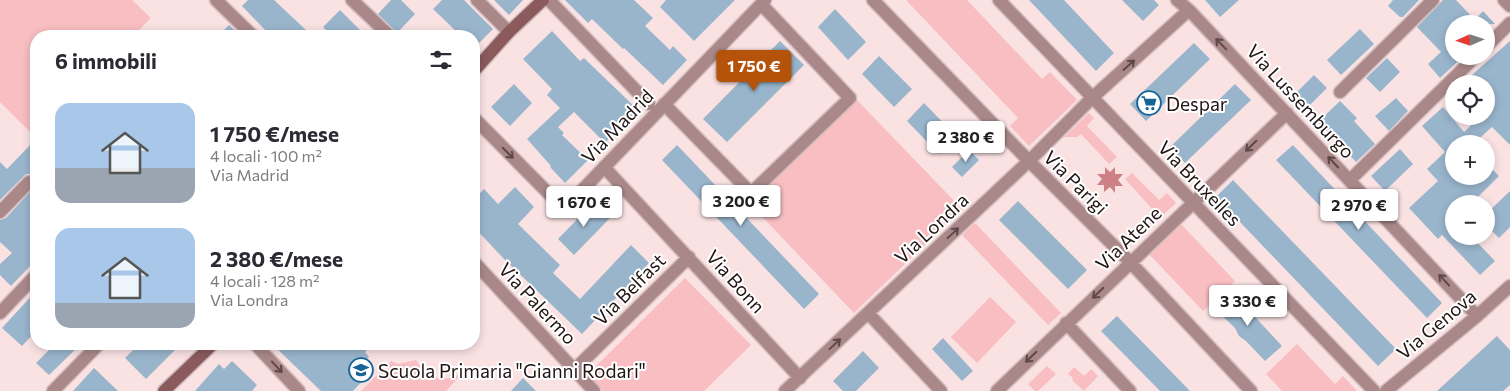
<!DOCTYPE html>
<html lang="it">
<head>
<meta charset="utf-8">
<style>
	:root { --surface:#fff; --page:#f7f7f7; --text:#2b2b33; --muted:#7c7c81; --accent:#b45309 }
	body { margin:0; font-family:Commissioner,sans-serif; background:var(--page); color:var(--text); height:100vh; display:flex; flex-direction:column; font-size:19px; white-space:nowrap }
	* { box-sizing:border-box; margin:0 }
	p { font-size:16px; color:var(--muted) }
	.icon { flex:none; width:28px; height:28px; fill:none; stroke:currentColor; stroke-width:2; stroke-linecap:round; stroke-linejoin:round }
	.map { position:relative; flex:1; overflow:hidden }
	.drawer { position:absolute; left:30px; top:30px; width:450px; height:320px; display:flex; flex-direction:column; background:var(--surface); border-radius:20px; box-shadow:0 2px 8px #0003 }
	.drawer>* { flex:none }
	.needle { width:32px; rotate:267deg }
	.tools { position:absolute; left:1445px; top:15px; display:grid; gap:10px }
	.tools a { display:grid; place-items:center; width:50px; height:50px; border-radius:50%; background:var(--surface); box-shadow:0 2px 8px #0003; font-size:25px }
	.price { position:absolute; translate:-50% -42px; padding:0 11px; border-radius:5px; background:#fff; color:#222; font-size:16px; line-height:32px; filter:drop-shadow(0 1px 2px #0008) }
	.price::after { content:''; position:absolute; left:50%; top:30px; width:15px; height:11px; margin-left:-8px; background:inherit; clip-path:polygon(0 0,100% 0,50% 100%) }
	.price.active { background:var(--accent); color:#fff }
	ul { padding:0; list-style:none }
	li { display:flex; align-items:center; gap:15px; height:125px; padding:0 25px }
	li span { display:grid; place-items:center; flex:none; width:140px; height:100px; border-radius:15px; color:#555 }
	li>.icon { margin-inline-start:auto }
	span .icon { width:60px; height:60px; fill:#fffc; stroke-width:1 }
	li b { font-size:21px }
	h2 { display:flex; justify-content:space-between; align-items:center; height:60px; padding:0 25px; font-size:21px }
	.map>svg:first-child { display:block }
	.green { fill:#f8bec2 }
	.water { fill:#cd8187 }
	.building { fill:#99b5cc }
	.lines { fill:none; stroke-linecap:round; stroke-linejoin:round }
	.street-casing { stroke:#d3bdbe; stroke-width:15 }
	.secondary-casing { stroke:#d3bdbe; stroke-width:15 }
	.street { stroke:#aa888a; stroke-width:12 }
	.secondary { stroke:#8a5a5d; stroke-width:12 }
	.oneway { stroke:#5f484a }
	.labels { text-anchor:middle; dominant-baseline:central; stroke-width:4; stroke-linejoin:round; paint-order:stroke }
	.street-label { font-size:19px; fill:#211415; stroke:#fff }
	.poi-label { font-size:19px; fill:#211415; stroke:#fff; text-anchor:start }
</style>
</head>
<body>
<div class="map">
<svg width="1510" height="391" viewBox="0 0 1510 391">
	<rect width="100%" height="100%" fill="#fae2e3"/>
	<path class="green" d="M0,0H132L151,18L133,36H36V136L35,137L0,102Z
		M906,0H967L1042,79L1050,72L1077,100L1029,146L1010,126L1018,118Z
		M856,99L962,209L854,313L749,203Z
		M1089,113L1094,118L1087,126L1117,157L1109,164L1081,134L1077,137H1064Z
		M1132,173L1159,200L1167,193L1176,203L1143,233V223L1155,212L1125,179Z
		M975,223L1061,313L1048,325L962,235Z
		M1180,223L1235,281L1203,311L1148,253Z
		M685,278L751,345L704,391H603L587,375Z
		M990,297L1016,322L977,363L951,337Z
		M1297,344L1335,384L1343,376L1357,391H1282L1266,374Z
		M416,360C425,377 441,383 458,375L460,376L446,391H361L391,361L398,364Z
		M1047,366L1056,374L1038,391H1035L1028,384Z
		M1074,367L1084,376L1091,369L1098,376L1084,391L1072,380L1073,378L1068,374Z"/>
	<path class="water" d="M1105,167L1110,172L1115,167V174H1123L1118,180L1123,186H1115V193L1110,187L1104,192V185H1097L1102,179L1097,174H1105Z"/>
	<path class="building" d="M248,0H274L306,30L299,36H271L242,6Z
		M391,0H401L415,14L397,33L378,14Z
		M442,0H464L493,29L474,48V36H461L433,9Z
		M494,0H523L509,15Z
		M565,0H634L653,18L645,26L670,50L673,46L687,60L663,85L624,48L623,49L592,19L588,23Z
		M666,0H735L694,41L660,7Z
		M1029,0H1064L1114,53L1096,71Z
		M1122,0H1154L1159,5L1143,21Z
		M1205,0H1239L1220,17Z
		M1393,0H1419L1403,17H1400L1388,6Z
		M1443,0H1456L1475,20L1483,11L1495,24H1454V56H1464L1440,78L1428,64L1441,52L1417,27Z
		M835,9L866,42L848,60L818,27Z
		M340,10L366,36H332L323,27Z
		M229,25L241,36H218Z
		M1360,29L1374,44L1341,75L1327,60Z
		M552,31L580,61L584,58L638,110L605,143L574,112L558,127L564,133L562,135L588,160L565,183L550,167L551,166L527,139L560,108L547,95L552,89L523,59Z
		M780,41L804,65L727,142L703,119Z
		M1510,41V145L1492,127L1473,144H1454V176H1486V163L1499,176L1471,204H1454V236H1471L1495,261L1480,275L1442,235L1438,239L1409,208L1438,181L1427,169L1445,152L1422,126L1443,107L1464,132L1481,116H1486V84H1462Z
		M1194,43L1210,59L1146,121L1130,104Z
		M879,56L912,89L894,107L862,74Z
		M1387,58L1400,72L1380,92L1366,78Z
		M1314,75L1327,88L1305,110L1292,97Z
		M514,84L532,103L510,126L491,107Z
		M1235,84L1251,100L1185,163L1170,147Z
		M1396,98L1408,111L1389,131L1375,116Z
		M1340,101L1357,118L1354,121L1375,144L1356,162L1318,122Z
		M924,103L956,136L939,154L907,121Z
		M36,139V179L31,174H26L0,200V162L7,169Z
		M677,145L819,294L804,309L662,160Z
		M1293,145L1442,303L1427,318L1276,160Z
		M1400,149L1413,164L1385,191L1371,176Z
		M969,150L979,160L962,177L952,167Z
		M1233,180L1396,349L1378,366L1216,197Z
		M36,185V260L11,286L0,275V264L12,253L0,242V220L6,218Z
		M515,187L534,207L518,224L560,265L553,273L580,299L631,245L649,263L582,334L504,259L474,227V199L484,189L498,204Z
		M1510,191V227L1499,238L1486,225V214Z
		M595,201L611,217L574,255L558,239Z
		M1018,201L1087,270L1068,289L999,220Z
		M36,291V331L22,346L2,328Z
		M1232,292L1282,346L1265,361L1246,341L1239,336L1235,328L1214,308Z
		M1117,316L1190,391H1160L1101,331Z
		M1497,336L1510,350V385L1503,391H1437Z
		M943,338L973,371L962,381L932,349Z
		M55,344H81L49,375L36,363Z
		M139,344H181L146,379L125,358Z
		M272,344H373L365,352L369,357L363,363L372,371L353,391H321Z
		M863,351L879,368L856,391H843L833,381Z
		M232,361L257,385L252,391H195L219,364L224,369Z
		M94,368L118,391H73Z
		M523,378L536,391H511Z"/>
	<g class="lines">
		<g class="street-casing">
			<path id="street" d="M216,0L253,36
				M352,0L390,36
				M477,0L509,32
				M549,0L649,104
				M873,0L1029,161L1130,262L1251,391
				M999,0L1374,391
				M1177,0L1189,10L1477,316
				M1504,0L1510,6
				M1486,47L1510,23
				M1340,92L1433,0
				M664,104L751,193L850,98L761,4
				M474,118L564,209L765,0
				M604,167L800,378
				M1354,176L1476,56
				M0,212L29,182
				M474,262L594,391
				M0,313L36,275
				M868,313L941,391
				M1066,323L1130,391
				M255,344L299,391
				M574,370L689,257
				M53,391L99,344
				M785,391L1029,161L1093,97L1189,10
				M997,391L1287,113
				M1386,391L1477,316L1510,286"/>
		</g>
		<g class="secondary-casing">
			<path id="secondary" d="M474,71L509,32L543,0
				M164,391L213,344"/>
		</g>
		<use href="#street" class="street"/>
		<use href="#secondary" class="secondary"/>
	</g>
	<defs><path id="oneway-shaft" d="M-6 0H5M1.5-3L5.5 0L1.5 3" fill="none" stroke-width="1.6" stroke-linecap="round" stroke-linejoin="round" transform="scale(1.25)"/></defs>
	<g class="oneway">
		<use href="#oneway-shaft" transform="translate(1221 44) rotate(-134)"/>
		<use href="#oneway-shaft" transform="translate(1129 65) rotate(-42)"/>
		<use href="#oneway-shaft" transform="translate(1251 146) rotate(136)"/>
		<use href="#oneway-shaft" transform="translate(508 153) rotate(45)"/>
		<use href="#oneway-shaft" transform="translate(1333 162) rotate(-133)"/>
		<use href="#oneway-shaft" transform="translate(953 233) rotate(-43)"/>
		<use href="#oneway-shaft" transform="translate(1444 280) rotate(-133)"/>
		<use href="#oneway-shaft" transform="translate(1098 293) rotate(136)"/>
		<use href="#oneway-shaft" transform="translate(835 344) rotate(-43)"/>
		<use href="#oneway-shaft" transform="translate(1031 357) rotate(136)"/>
		<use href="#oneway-shaft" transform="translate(277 367) rotate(47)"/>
	</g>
	<defs>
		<g id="supermarket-ring" transform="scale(1.25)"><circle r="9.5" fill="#fff" stroke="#176497" stroke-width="1.5"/><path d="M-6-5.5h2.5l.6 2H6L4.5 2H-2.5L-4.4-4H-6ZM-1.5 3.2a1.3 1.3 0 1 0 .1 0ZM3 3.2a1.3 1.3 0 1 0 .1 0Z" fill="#176497"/></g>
		<g id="school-ring" transform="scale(1.25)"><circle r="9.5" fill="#fff" stroke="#176497" stroke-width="1.5"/><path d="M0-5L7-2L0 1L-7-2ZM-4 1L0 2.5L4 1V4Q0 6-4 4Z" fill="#176497"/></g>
	</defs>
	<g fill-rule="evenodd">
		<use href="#supermarket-ring" x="1149" y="103"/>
		<use href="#school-ring" x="361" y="370"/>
	</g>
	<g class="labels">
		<g class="street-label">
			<text transform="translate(1301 101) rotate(47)">Via Lussemburgo</text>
			<text transform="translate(617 126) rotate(-46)">Via Madrid</text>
			<text transform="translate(1076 182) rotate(45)">Via Parigi</text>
			<text transform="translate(1200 183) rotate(46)">Via Bruxelles</text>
			<text transform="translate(931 228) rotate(-43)">Via Londra</text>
			<text transform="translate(1128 238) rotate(-44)">Via Atene</text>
			<text transform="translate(736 281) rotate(48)">Via Bonn</text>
			<text transform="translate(629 289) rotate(-45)">Via Belfast</text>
			<text transform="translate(538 303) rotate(47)">Via Palermo</text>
			<text transform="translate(1436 324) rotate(-40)">Via Genova</text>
		</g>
		<g class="poi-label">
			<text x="1166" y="103">Despar</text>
			<text x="378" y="370">Scuola Primaria "Gianni Rodari"</text>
		</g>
	</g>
</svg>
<div class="tools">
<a><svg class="needle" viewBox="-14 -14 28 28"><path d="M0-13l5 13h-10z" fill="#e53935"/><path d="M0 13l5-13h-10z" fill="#7c7c81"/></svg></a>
<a><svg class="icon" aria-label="locate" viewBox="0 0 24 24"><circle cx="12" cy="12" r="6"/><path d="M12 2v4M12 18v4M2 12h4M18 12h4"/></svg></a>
<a>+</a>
<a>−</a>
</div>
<b class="price active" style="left:754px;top:92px">1 750 €</b>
<b class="price" style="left:966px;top:163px">2 380 €</b>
<b class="price" style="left:741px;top:227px">3 200 €</b>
<b class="price" style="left:584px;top:228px">1 670 €</b>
<b class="price" style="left:1359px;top:231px">2 970 €</b>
<b class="price" style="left:1248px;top:327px">3 330 €</b>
<section class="drawer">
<h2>6 immobili<svg class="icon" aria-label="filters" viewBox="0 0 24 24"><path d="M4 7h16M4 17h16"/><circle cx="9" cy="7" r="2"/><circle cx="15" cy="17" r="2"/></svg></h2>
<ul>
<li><span style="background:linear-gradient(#a9c7e8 65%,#9aa5b1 0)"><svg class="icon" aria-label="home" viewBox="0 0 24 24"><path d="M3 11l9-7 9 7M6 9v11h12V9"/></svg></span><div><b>1 750 €/mese</b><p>4 locali · 100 m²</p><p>Via Madrid</p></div></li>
<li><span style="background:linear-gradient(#a9c7e8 75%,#9aa5b1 0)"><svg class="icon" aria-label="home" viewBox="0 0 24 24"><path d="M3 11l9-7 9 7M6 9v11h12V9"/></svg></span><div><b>2 380 €/mese</b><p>4 locali · 128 m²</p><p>Via Londra</p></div></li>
</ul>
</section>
</div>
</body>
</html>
